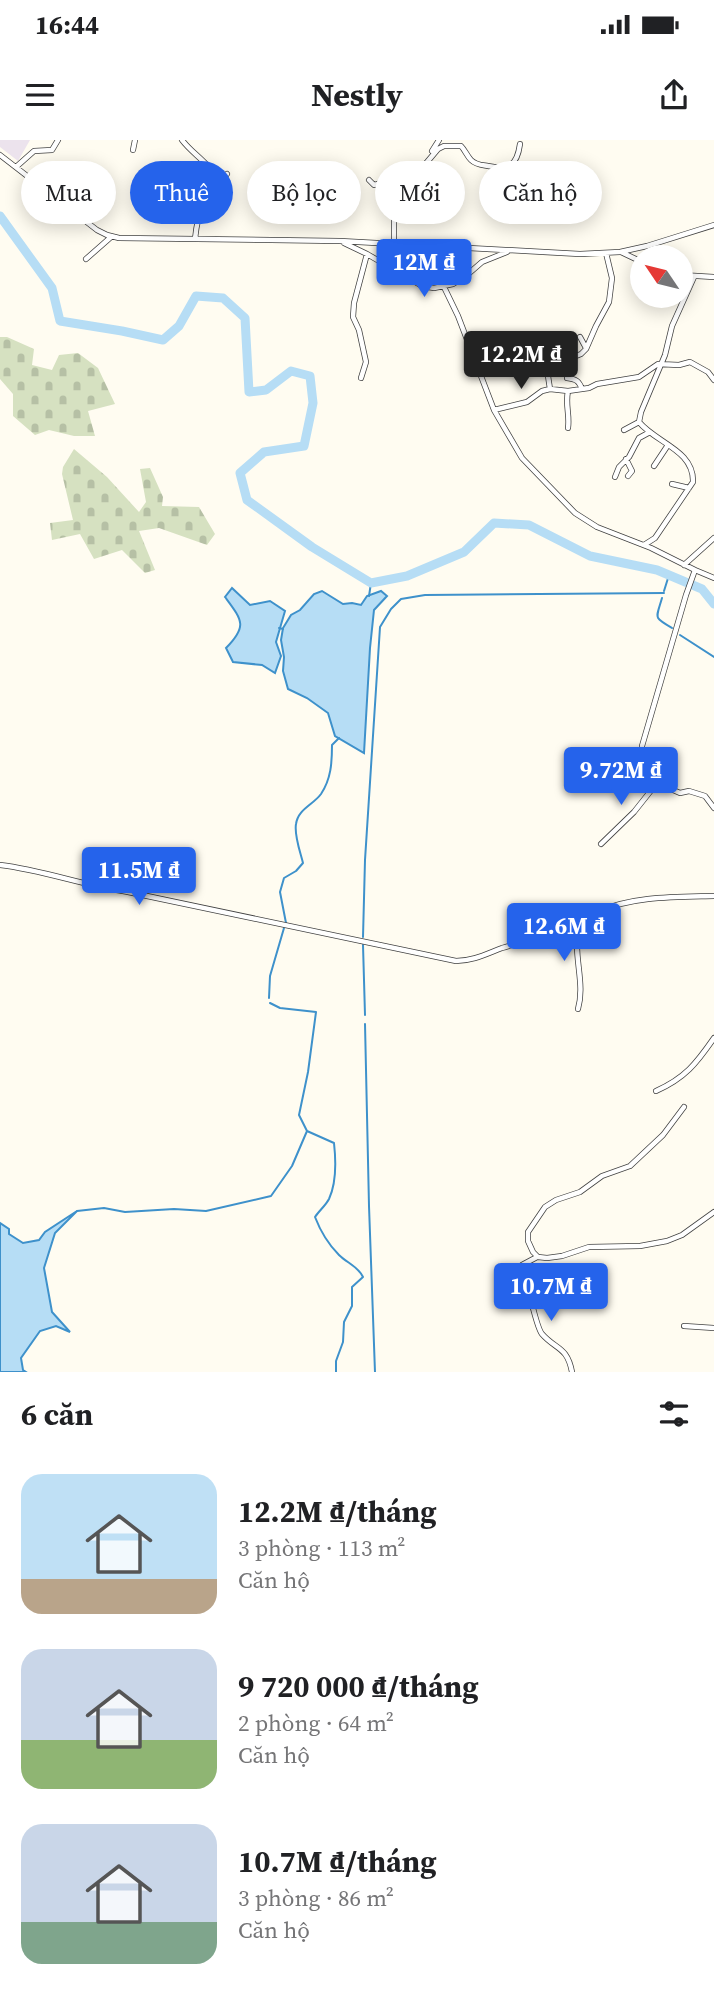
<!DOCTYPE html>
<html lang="vi">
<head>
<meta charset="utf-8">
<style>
	:root { --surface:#fff; --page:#f6f6f6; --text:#202124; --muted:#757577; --accent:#2563eb }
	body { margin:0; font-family:"Source Serif 4",serif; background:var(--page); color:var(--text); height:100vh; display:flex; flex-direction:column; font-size:26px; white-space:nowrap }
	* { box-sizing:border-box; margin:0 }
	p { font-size:23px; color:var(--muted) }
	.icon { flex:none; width:38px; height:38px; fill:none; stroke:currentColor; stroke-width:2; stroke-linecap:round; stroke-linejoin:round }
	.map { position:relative; height:1232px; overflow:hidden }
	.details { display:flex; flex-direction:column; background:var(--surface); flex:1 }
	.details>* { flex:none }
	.guide { position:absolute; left:21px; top:21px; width:672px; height:63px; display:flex; gap:14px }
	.needle { width:46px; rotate:305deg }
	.controls { position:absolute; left:630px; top:105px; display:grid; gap:14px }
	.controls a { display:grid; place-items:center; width:63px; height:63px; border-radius:50%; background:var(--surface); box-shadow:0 4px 18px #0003; font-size:35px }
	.price { position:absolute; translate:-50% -60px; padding:0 16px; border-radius:7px; background:var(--accent); color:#fff; font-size:23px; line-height:46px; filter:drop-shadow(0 2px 4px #0008) }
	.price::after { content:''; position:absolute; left:50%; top:42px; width:21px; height:16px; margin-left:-10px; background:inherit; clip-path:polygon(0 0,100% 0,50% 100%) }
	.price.current { background:#222; color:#fff }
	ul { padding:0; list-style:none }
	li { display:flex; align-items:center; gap:21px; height:175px; padding:0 21px }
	li span { display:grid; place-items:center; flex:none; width:196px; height:140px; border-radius:21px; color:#555 }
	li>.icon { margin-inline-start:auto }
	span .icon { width:84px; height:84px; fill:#fffc; stroke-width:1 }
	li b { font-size:30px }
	h2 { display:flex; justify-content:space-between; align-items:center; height:84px; padding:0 21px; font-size:30px }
	.tag { padding:0 24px; border-radius:32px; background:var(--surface); box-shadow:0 4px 18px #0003; font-size:24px; line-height:63px }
	.tag.current { background:var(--accent); color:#fff }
	.status { display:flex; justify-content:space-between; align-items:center; height:49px; padding:0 35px; background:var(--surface); direction:ltr }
	.status svg { height:19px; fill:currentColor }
	header { display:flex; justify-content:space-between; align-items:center; height:91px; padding:0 21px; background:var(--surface); font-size:32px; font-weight:700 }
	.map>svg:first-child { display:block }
	.industrial { fill:#ece3ed }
	.cemetery { fill:url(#cemetery-stones) }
	.water { fill:#b6ddf5; stroke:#3e91cb; stroke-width:2 }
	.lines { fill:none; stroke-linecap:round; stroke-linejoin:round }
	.stream { stroke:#3e91cb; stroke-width:2 }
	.river { stroke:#b6ddf5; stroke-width:9 }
	.minor-casing { stroke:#424242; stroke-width:6 }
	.minor { stroke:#fff; stroke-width:4.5 }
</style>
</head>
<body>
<div class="status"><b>16:44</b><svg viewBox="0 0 49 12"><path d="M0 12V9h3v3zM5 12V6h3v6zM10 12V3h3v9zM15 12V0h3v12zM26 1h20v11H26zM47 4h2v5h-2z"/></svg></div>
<header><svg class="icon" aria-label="menu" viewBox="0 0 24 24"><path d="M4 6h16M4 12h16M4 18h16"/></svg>Nestly<svg class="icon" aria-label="share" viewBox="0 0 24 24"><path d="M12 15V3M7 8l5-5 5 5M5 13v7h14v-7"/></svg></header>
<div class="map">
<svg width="714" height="1232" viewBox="0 0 714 1232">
	<defs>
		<pattern id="cemetery-stones" width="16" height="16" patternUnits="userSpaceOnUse" patternTransform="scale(1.75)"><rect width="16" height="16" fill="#d6e1c1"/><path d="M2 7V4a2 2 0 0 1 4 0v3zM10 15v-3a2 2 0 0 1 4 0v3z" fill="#b6c0a5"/></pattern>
	</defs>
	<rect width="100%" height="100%" fill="#fffcf1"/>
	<path class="industrial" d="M0,0H30L18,21L0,7Z"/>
	<path class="cemetery" d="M0,197H7L34,209L32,225L52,230L59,215L78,213L98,228L115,264L88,271L95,296H74L49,290L35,295L13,276V254L0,239Z
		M74,309L107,337L139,372L146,362L140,329L150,328L163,357L162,366L199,367L215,394L207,405L159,388L139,391L155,430L145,433L122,410L94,419L80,394L52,400L50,383L73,380L62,334L63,327Z"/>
	<path class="water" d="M232,448L250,465L270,461L285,471L276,502L281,516L275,533L262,525L233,522L226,508C248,486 242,480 225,457Z
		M322,451L343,464L352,463L361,465L367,456L381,451L387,456L374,470L370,508L364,613L335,596L328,573L307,558L288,549L283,531L284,517L281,500L283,488L291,475L300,470L314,454Z
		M77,1071L55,1093L44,1128L52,1172L70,1192L56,1186L40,1191L21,1218L23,1230L26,1232H0V1083L9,1089V1094L23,1103L39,1100L45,1092Z"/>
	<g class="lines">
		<path class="stream" d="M664,451L669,435
			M369,456L371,443
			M662,458C656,479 653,477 672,488
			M279,488L283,489
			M680,495L714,517
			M286,783L280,752L284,738L296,731L303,723C300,711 294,695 296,684C298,669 313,665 321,654C331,639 332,623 332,605L339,598
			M363,797L365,720L380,487L391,469L401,459L425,455L664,453
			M363,805L365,875
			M269,858L270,836L284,788
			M270,863L280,868L316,872L308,932L299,975L307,991L334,1003C336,1021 337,1042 329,1059C326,1065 319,1071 315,1077C320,1090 328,1104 339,1115C347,1123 358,1126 363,1137L352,1147V1166L344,1182L343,1202L336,1221V1232
			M365,884L369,1066L375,1232
			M77,1071L104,1068L125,1072L174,1069L206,1071L271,1056L292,1026L307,991"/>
		<path class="river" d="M0,76L52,148L60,181L122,191L163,200L179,186L196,156L223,158L245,178L249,252L266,250L291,231L310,236L313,263L304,306L264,312L240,333L247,360L312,407L371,443L407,436L464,412L494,383L529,385L590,416L657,430L702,449L714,464"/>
		<g class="minor-casing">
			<path id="minor" d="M182,0C193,15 211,23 217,42
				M133,10L135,0
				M432,11L439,0
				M0,15L97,90L107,95L119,98L340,101L580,114L620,112L647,106L714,85
				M16,27L34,11L52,10L58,0
				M369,40L374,45C390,42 398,25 417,34
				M184,49L197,63L199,68
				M195,99C198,70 204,54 227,34
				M344,103L367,114L422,146L434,148L453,144L467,135L482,122L507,112
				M394,105V79L397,70L405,59L417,34L438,9L444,6H461C465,10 467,16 471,20C476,25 482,25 488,26C509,30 517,26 520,4
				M621,112L642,122
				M86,119L111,97
				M681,135L714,137
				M444,147L458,176L494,270L522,318L575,373L597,387L651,408L695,430L686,455L642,606L641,626L657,643L680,653L689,651L705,656L714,668
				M580,197L586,208
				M361,238L366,222L359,190L353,177L354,163L367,114
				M567,238C576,239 579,241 582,249
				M550,249L546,223L550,221L566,220L581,214L586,209L596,186L609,162L612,138L606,113
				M568,251C565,265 570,275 568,288
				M494,270L527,262L542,251L550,249L568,251L589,248L597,244L639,237L658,224L679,225L690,222L708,232L714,240
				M624,290L639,282
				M626,319L632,331L628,336
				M654,326L668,305
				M615,337L619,327L629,317L639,298L650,292
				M672,344L689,348
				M644,405L655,398L693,342C694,310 656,303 639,282L641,272L665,215L672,186L694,137
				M684,425L714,398
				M695,430L714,438
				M624,622L641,626
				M601,704L634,672L657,643
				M0,725C43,730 85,746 128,752L456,821C473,821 486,814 502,808C528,800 554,793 579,784C586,781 591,775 597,772C633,756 675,757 714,756
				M578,869C586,841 571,813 580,784
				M656,951C685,938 696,924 714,898
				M684,967L663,995L630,1026L602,1036L580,1052L556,1060L545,1067L528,1092V1101L533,1112L538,1117L547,1118L562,1116L589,1107L640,1106L667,1101L682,1095L714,1072
				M537,1117L522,1125C527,1138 535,1186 542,1194C556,1210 567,1206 572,1232
				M684,1186L714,1188"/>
		</g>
		<use href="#minor" class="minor"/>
	</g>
</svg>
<div class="controls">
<a><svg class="needle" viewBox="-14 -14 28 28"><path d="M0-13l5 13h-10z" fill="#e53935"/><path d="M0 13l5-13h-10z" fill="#757577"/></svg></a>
</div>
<b class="price" style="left:424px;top:159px">12M ₫</b>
<b class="price current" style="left:521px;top:251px">12.2M ₫</b>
<b class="price" style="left:621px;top:667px">9.72M ₫</b>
<b class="price" style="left:139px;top:767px">11.5M ₫</b>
<b class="price" style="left:564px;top:823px">12.6M ₫</b>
<b class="price" style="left:551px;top:1183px">10.7M ₫</b>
<div class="guide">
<a class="tag">Mua</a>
<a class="tag current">Thuê</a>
<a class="tag">Bộ lọc</a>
<a class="tag">Mới</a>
<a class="tag">Căn hộ</a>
</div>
</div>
<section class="details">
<h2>6 căn<svg class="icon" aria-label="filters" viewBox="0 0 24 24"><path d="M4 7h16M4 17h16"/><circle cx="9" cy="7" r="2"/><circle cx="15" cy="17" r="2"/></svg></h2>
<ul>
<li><span style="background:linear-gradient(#bfe0f5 75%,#b9a48a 0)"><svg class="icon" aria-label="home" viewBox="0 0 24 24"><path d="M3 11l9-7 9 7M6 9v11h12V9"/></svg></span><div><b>12.2M ₫/tháng</b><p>3 phòng · 113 m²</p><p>Căn hộ</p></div></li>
<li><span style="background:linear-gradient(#c9d6e8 65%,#8fb573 0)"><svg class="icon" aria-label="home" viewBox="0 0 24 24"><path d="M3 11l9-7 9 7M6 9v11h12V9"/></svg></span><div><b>9 720 000 ₫/tháng</b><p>2 phòng · 64 m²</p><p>Căn hộ</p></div></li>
<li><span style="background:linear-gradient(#c9d6e8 70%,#7fa58c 0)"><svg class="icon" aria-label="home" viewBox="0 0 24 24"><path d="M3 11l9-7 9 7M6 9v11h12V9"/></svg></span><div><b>10.7M ₫/tháng</b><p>3 phòng · 86 m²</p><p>Căn hộ</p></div></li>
</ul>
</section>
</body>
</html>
